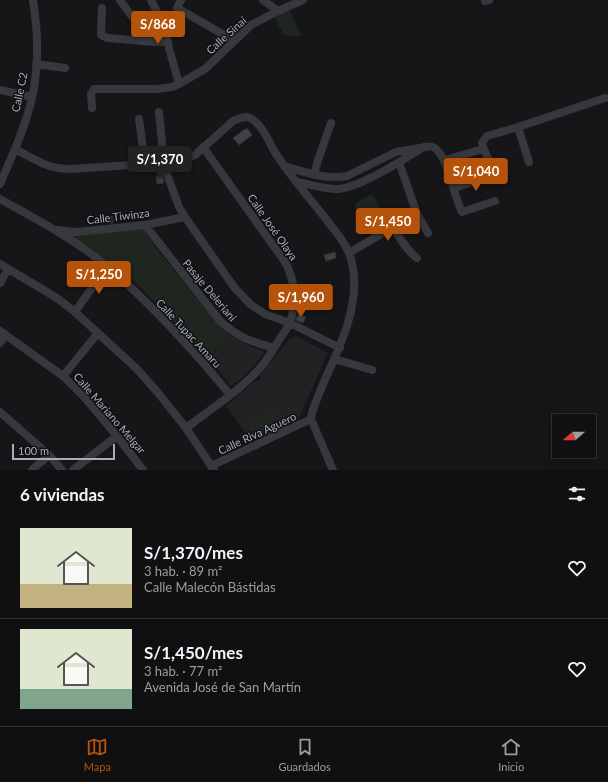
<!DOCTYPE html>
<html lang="es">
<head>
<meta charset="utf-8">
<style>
	:root { --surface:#101012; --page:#19191b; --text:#f1f3f6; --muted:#9c9d9f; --line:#303032; --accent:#b45309 }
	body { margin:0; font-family:Lato,sans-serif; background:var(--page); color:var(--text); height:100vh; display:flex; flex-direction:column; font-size:15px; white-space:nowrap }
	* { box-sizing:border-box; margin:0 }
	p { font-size:13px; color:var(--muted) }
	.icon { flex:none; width:22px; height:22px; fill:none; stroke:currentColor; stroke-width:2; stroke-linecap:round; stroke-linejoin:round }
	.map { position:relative; height:470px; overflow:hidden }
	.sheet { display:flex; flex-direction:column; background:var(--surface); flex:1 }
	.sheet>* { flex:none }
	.needle { width:26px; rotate:250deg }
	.fabs { position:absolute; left:552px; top:414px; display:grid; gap:8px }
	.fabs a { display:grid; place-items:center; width:44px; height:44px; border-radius:0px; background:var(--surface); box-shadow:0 4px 16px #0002,0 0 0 1px var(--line); font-size:20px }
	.scale { position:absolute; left:12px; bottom:10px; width:103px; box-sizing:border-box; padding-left:4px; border:2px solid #a8adb8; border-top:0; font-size:11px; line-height:14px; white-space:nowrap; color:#a8adb8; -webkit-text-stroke:3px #111113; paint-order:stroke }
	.price { position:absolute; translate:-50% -34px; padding:0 9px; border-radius:4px; background:var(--accent); color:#fff; font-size:13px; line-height:26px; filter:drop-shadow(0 1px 2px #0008) }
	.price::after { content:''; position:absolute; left:50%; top:24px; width:12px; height:9px; margin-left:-6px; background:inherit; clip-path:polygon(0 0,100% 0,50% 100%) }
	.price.selected { background:#222; color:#fff }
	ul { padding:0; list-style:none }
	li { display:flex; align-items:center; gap:12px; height:100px; padding:0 20px }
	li+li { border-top:1px solid var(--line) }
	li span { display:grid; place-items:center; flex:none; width:112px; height:80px; border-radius:0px; color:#555 }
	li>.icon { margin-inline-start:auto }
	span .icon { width:48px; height:48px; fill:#fffc; stroke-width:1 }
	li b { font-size:17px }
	h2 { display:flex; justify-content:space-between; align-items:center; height:48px; padding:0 20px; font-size:17px }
	.tab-bar { display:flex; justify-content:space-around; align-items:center; height:56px; border-top:1px solid var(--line); background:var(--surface); font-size:11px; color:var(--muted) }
	.tab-bar a { display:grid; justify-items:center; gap:2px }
	.tab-bar .selected { color:var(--accent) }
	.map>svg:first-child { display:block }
	.built { fill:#222225 }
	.green { fill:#1e261f }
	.building { fill:#404145; stroke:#303034 }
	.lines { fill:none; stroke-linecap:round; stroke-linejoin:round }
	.minor { stroke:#37383d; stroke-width:8 }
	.labels { text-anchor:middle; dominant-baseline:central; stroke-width:3; stroke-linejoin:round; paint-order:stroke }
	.street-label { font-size:11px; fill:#a8adb8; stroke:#111113 }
</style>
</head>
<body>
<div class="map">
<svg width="608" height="470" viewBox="0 0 608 470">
	<rect width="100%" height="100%" fill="#161618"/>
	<path class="built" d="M230,335L249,346L262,350L264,353L253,367L241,379L231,386L208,358Z
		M296,336L328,353L297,422L252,441L226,406L255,381H258L261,377L260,375L290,338Z"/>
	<path class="green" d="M290,11L301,35L291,37L283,34L274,16Z
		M372,194L387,221L369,231L354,204Z
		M143,229L157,249L214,320L230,335L208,358L132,279L85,244L72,238V235Z
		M274,407L281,424L254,435L247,417Z"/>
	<path class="building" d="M245,129H248L252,135L239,145L233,138Z
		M162,175L164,183L157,184L156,176Z
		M112,216L113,223H107L106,217Z
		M335,252L336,258L326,261L324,255Z
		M298,314L306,317L303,323L296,320Z"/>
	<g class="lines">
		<path class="minor" d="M120,0L130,14L154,42
			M151,0L164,26L169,48L179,84
			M181,0L177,8L233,40
			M263,0L278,11
			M485,1L489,0
			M102,8L101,35L108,38L154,42L168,41
			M36,64L65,68
			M0,90L32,97
			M92,108L91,94L94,89H157L172,87L179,84L205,69L251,25L278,11L303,0
			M159,112L164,163L167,174L179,207L185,217L234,287L251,305L265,314L290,323L340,348
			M139,119L145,164
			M518,127L529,162
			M15,149C34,159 48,169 70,169L164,163L180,161L195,155L233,121C239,118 246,115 252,119C262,126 268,139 273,149C288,174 308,196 326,219C333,229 342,238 347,249C351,256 353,266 354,275C357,327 327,366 312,413L311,419L333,470
			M445,160L483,149
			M399,162L417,214L428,233
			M284,166C305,172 325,180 347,176L396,152L420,148
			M314,175L318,160L331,123
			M297,182C308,184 328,190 339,189C363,186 402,160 424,147C427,147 431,146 433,147C448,154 454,198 462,212L495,201
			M0,184C12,156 25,128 32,98C39,66 38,31 33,0
			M454,188L492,176C495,168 484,153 482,143L487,136L518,127L605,98
			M0,199C32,217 65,234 94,256C116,272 136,292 155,311C181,338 206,365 230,395
			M145,225L220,321C239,338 250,341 274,348
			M393,227C400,238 406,250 417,258
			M57,230L77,232L145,225L185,217
			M349,253L393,227L417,214
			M0,264L57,298L75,312L137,369L159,394L186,428L214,470
			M0,283L8,269
			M75,312L107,266
			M0,331L63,376L84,397L117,436L143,470
			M0,343L5,334
			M335,359L372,370
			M63,376L98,333
			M0,412L49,455L62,470
			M186,428C209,410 241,390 260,368C268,359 273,350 279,340C283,334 288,328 290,322C297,302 295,280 285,262L203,147
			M211,466L311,419
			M32,470L49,455
			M73,470L117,436"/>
	</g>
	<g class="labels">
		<g class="street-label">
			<text transform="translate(226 35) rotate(-42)">Calle Sinaí</text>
			<text transform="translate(19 92) rotate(-78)">Calle C2</text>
			<text transform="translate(118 216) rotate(-7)">Calle Tiwinza</text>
			<text transform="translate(273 227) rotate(55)">Calle José Olaya</text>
			<text transform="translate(210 290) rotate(50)">Pasaje Deleriani</text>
			<text transform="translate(189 333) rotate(47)">Calle Tupac Amaru</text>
			<text transform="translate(110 413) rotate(49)">Calle Mariano Melgar</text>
			<text transform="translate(257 433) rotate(-25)">Calle Riva Aguero</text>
		</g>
	</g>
</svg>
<div class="fabs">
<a><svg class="needle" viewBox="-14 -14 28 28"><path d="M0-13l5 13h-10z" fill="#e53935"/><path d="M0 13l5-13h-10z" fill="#9c9d9f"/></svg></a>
</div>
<div class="scale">100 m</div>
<b class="price" style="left:158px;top:45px">S/868</b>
<b class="price selected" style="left:160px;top:180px">S/1,370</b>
<b class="price" style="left:476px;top:192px">S/1,040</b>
<b class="price" style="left:388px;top:242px">S/1,450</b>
<b class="price" style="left:99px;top:295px">S/1,250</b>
<b class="price" style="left:301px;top:318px">S/1,960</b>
</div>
<section class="sheet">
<h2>6 viviendas<svg class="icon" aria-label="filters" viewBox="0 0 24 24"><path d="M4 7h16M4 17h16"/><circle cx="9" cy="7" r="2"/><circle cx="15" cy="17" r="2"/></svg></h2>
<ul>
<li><span style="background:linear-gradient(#dfe7d0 70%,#c2b280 0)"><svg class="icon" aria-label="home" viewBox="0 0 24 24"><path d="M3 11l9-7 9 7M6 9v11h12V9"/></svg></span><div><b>S/1,370/mes</b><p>3 hab. · 89 m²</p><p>Calle Malecón Bástidas</p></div><svg class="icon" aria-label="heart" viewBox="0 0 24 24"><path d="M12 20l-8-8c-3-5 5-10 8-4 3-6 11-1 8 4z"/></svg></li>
<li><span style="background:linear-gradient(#dfe7d0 75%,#7fa58c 0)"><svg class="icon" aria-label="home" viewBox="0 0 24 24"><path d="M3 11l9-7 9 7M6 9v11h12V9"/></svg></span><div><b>S/1,450/mes</b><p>3 hab. · 77 m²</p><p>Avenida José de San Martín</p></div><svg class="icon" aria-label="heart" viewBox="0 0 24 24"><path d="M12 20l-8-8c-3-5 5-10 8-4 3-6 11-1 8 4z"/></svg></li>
</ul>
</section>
<nav class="tab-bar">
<a class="selected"><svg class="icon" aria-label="map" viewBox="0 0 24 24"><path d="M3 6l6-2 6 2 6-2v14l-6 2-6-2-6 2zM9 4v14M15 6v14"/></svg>Mapa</a>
<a><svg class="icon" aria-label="saved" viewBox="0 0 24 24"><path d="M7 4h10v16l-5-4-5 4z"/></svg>Guardados</a>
<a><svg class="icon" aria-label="home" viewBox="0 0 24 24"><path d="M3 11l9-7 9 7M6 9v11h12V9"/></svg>Inicio</a>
</nav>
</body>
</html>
